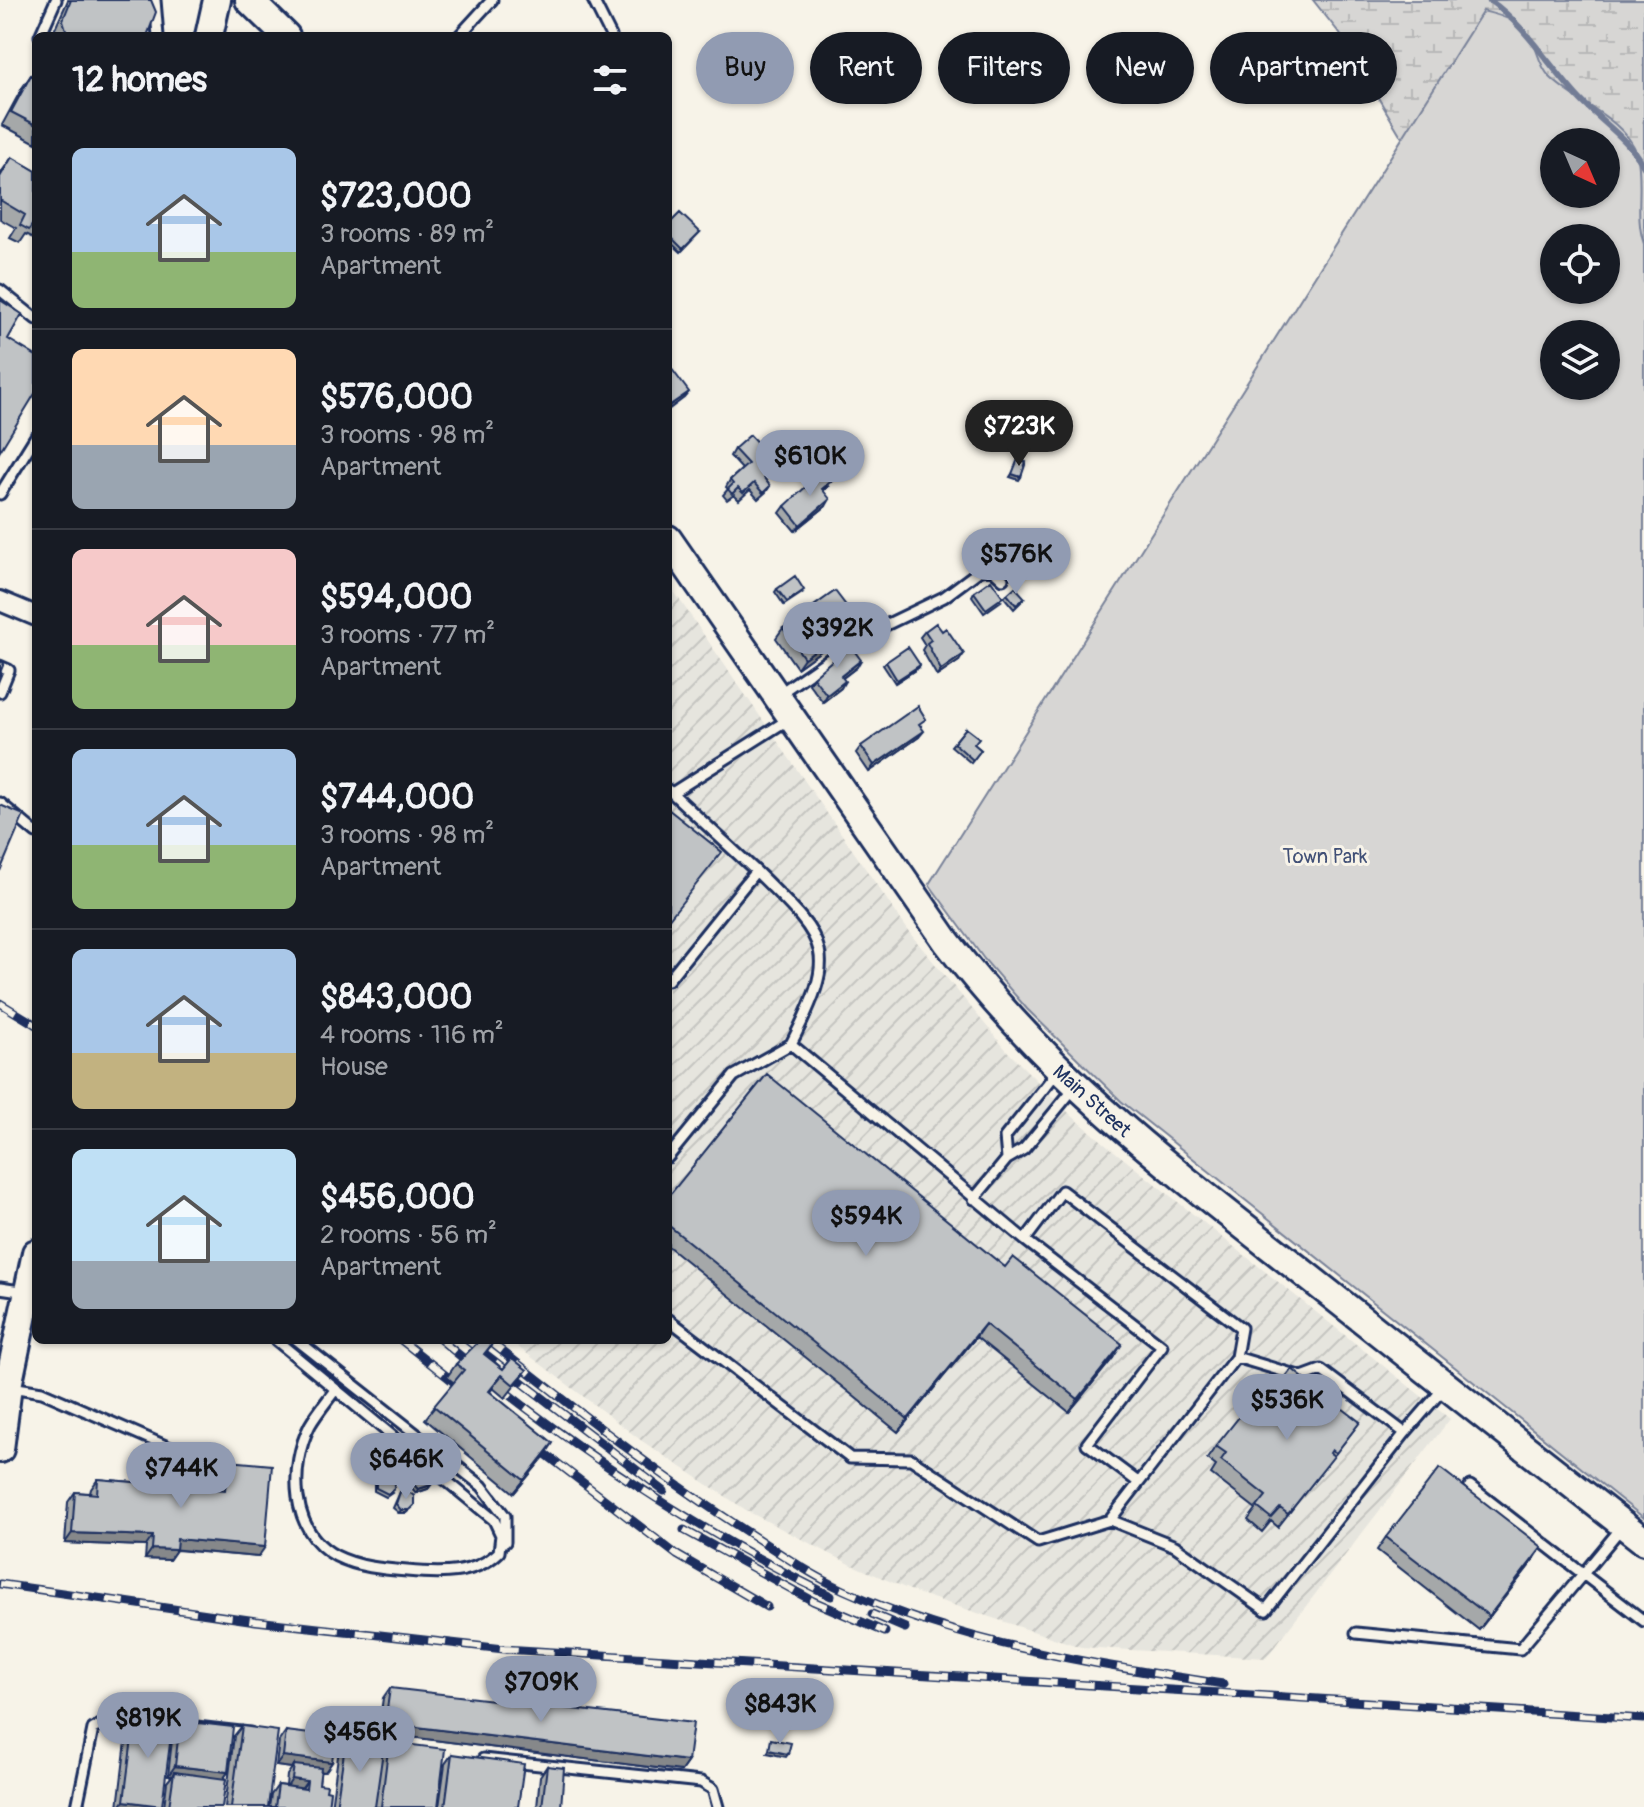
<!DOCTYPE html>
<html lang="en">
<head>
<meta charset="utf-8">
<style>
	:root { --surface:#171b24; --page:#242831; --text:#f1f3f6; --muted:#9ea1a6; --line:#363941; --accent:#919bb2 }
	body { margin:0; font-family:Pangolin,sans-serif; background:var(--page); color:var(--text); height:100vh; display:flex; flex-direction:column; font-size:30px; white-space:nowrap }
	* { box-sizing:border-box; margin:0 }
	p { font-size:26px; color:var(--muted) }
	.icon { flex:none; width:44px; height:44px; fill:none; stroke:currentColor; stroke-width:2; stroke-linecap:round; stroke-linejoin:round }
	.map { position:relative; flex:1; overflow:hidden }
	.side { position:absolute; left:32px; top:32px; width:640px; height:1312px; display:flex; flex-direction:column; background:var(--surface); border-radius:12px; box-shadow:0 2px 6px #0004 }
	.side>* { flex:none }
	.guide { position:absolute; left:696px; top:32px; width:760px; height:72px; display:flex; gap:16px }
	.needle { width:52px; rotate:136deg }
	.controls { position:absolute; left:1540px; top:128px; display:grid; gap:16px }
	.controls a { display:grid; place-items:center; width:80px; height:80px; border-radius:50%; background:var(--surface); box-shadow:0 2px 6px #0004; font-size:40px }
	.price { position:absolute; translate:-50% -68px; padding:0 18px; border-radius:28px; background:var(--accent); color:#111; font-size:26px; line-height:52px; filter:drop-shadow(0 2px 4px #0008) }
	.price::after { content:''; position:absolute; left:50%; top:48px; width:24px; height:18px; margin-left:-12px; background:inherit; clip-path:polygon(0 0,100% 0,50% 100%) }
	.price.selected { background:#222; color:#fff }
	ul { padding:0; list-style:none }
	li { display:flex; align-items:center; gap:24px; height:200px; padding:0 40px }
	li+li { border-top:2px solid var(--line) }
	li span { display:grid; place-items:center; flex:none; width:224px; height:160px; border-radius:12px; color:#555 }
	li>.icon { margin-inline-start:auto }
	span .icon { width:96px; height:96px; fill:#fffc; stroke-width:1 }
	li b { font-size:34px }
	h2 { display:flex; justify-content:space-between; align-items:center; height:96px; padding:0 40px; font-size:34px }
	.chip { padding:0 28px; border-radius:36px; background:var(--surface); box-shadow:0 2px 6px #0004; font-size:28px; line-height:72px }
	.chip.selected { background:var(--accent); color:#111 }
	.map>svg:first-child { display:block }
	.industrial { fill:url(#industrial-furrows) }
	.wetland { fill:url(#wetland-marsh); stroke:#798299; stroke-width:2; fill-rule:evenodd }
	.park { fill:#d7d6d4; stroke:#798299; stroke-width:2; fill-rule:evenodd }
	.lines { fill:none; stroke-linecap:round; stroke-linejoin:round }
	.stream { stroke:#727c95; stroke-width:6 }
	.lane-casing { stroke:#1b2f5e; stroke-width:15 }
	.street-casing { stroke:#1b2f5e; stroke-width:24 }
	.secondary-casing { stroke:#1b2f5e; stroke-width:32 }
	.lane { stroke:#f7f3e8; stroke-width:9 }
	.street { stroke:#f7f3e8; stroke-width:18 }
	.secondary { stroke:#f7f3e8; stroke-width:26 }
	.rail-casing { stroke:#1b2f5e; stroke-width:9 }
	.rail { stroke:#f7f3e8; stroke-width:6; stroke-dasharray:18; stroke-linecap:butt }
	.wall { fill:#a5a8a9; stroke:#1b2f5e; stroke-width:2 }
	.shaded-wall { fill:#86888a; stroke:#1b2f5e; stroke-width:2 }
	.building { fill:#c0c3c5; stroke:#1b2f5e; stroke-width:2 }
	.labels { text-anchor:middle; dominant-baseline:central; stroke-width:6; stroke-linejoin:round; paint-order:stroke }
	.park-label { font-size:20px; fill:#415076; stroke:#f7f3e8 }
	.street-label { font-size:20px; fill:#1b2f5e; stroke:#f7f3e8 }
</style>
</head>
<body>
<div class="map">
<svg width="1644" height="1807" viewBox="0 0 1644 1807">
	<defs>
		<pattern id="industrial-furrows" width="10" height="10" patternUnits="userSpaceOnUse" patternTransform="scale(2)"><rect width="10" height="10" fill="#e6e5de"/><path d="M-1 1l2-2M0 10L10 0M9 11l2-2" fill="none" stroke="#c5c5c1"/></pattern>
		<pattern id="wetland-marsh" width="20" height="14" patternUnits="userSpaceOnUse" patternTransform="scale(2)"><rect width="20" height="14" fill="#d7d6d4"/><path d="M1 5h8M5 5V1M11 12h8M15 12V8" fill="none" stroke="#b8b8b8"/></pattern>
	</defs>
	<rect width="100%" height="100%" fill="#f7f3e8"/>
	<filter id="ink" filterUnits="userSpaceOnUse"><feTurbulence type="fractalNoise" baseFrequency=".0125" numOctaves="2"/><feDisplacementMap in="SourceGraphic" scale="16" xChannelSelector="R" yChannelSelector="G"/><feConvolveMatrix kernelMatrix="1 2 1 2 8 2 1 2 1" color-interpolation-filters="sRGB"/></filter>
	<g filter="url(#ink)">
		<path class="industrial" d="M668,583L912,936L1008,1052L1071,1115L1114,1151L1450,1419L1266,1658L1081,1647L917,1593L850,1564L749,1512L642,1441L509,1340H668Z"/>
		<path class="wetland" d="M1313,0H1644V572L1407,146L1340,34ZM1554,142H1606V194H1554ZM1554,238H1606V290H1554ZM1554,334H1606V386H1554Z"/>
		<path class="park" d="M1483,11C1497,15 1512,18 1523,28C1538,41 1536,62 1549,76C1575,103 1622,116 1637,153C1644,186 1634,215 1644,244V1518L1121,1101L1027,1009L984,959L929,884ZM1554,142H1606V194H1554ZM1554,238H1606V290H1554ZM1554,334H1606V386H1554Z"/>
		<g class="lines">
			<path class="stream" d="M1489,0C1525,25 1547,63 1576,95C1598,120 1628,137 1644,167"/>
			<g class="lane-casing">
				<path id="lane" d="M155,0L158,36
					M593,0L611,36
					M40,36L56,0
					M459,36L492,0
					M0,290L36,319
					M0,494L36,436
					M0,666L9,670L0,692
					M779,694L861,637L944,597L979,571L991,568L1003,579
					M668,790L672,793L789,719
					M672,793L756,871
					M0,803L36,833
					M668,980L756,871C829,943 839,950 791,1044L1025,1240L1062,1191L1241,1328L1236,1357L1302,1377L1321,1370L1405,1433L1443,1389
					M668,1157L734,1076L791,1044
					M1007,1159L1005,1137L1057,1072
					M974,1199L1007,1159L1024,1149L1075,1087
					M1025,1240L1162,1346L1087,1444L1138,1482
					M0,1288L27,1292
					M668,1319L850,1458L911,1459L1038,1542L1110,1520L1236,1357
					M276,1340L494,1520L501,1535L499,1552C474,1576 439,1574 407,1571C382,1569 358,1567 336,1556C290,1532 289,1466 310,1425C317,1413 327,1401 335,1390
					M297,1340L482,1486L505,1516V1542
					M11,1387L42,1392L214,1467
					M1110,1520L1175,1546L1266,1610L1405,1433
					M1621,1528L1583,1574L1644,1621
					M1356,1633L1520,1649L1583,1574L1470,1486
					M161,1723L250,1733
					M483,1759L701,1782L713,1789L718,1807
					M77,1807L93,1729L114,1718L142,1721"/>
			</g>
			<g class="street-casing">
				<path id="street" d="M0,601L36,616"/>
			</g>
			<g class="secondary-casing">
				<path id="secondary" d="M249,0L286,36
					M209,36L217,0
					M668,539L947,942C1053,1081 1170,1168 1306,1275C1418,1364 1531,1453 1644,1541
					M0,1449L8,1386L36,1253"/>
			</g>
			<use href="#lane" class="lane"/>
			<use href="#street" class="street"/>
			<use href="#secondary" class="secondary"/>
			<g class="rail-casing">
				<path id="rail" d="M0,1003L36,1025
					M401,1340L464,1390
					M441,1340C561,1441 690,1527 831,1596
					M467,1340L664,1491
					M488,1340C569,1404 649,1468 735,1524C771,1547 805,1572 844,1590C965,1645 1093,1664 1223,1684
					M530,1442L677,1555L767,1607
					M684,1530L813,1601L885,1632
					M0,1584L256,1621L504,1649L1644,1719
					M872,1614L905,1628"/>
			</g>
			<use href="#rail" class="rail"/>
		</g>
		<path class="wall" d="M68,0H151L147,36H54L53,33Z
			M31,75L36,78V143L2,125L22,88Z
			M12,157L36,171V239L26,234L20,243L10,238L16,228L0,219V174Z
			M668,225L700,232L681,252L668,240Z
			M734,449L757,457L764,478L770,486L766,492L758,499L750,490L739,500L734,495L727,500L723,495L728,489L726,487L730,480L742,469L730,456Z
			M829,486L823,491L826,506L795,531L780,513L785,506Z
			M1012,541L1031,543L1018,555L1010,545Z
			M777,589L802,593L784,605L775,592Z
			M974,592L1001,601L984,613L972,596Z
			M1007,594L1025,598L1014,609L1004,597Z
			M783,628L850,630L797,668L776,638Z
			M925,631L959,661L937,676L922,650L925,645L920,637Z
			M886,662L918,668L895,683L883,665Z
			M857,667L843,678L841,688L823,702L809,684L813,677Z
			M921,726L919,737L869,772L856,753L861,746Z
			M966,728L974,744L981,750L971,763L951,746Z
			M668,1197L1113,1358L1069,1412L976,1337L898,1432L668,1246Z
			M492,1344L485,1354L503,1369L527,1370L505,1398L493,1388L490,1392L544,1457L514,1493L425,1419L454,1383L447,1377L456,1364Z
			M1318,1401L1323,1405L1360,1422L1278,1527L1271,1521L1262,1532L1248,1520L1256,1509L1211,1474L1216,1466L1207,1459L1216,1446L1256,1414Z
			M395,1458L408,1473L402,1477L393,1474V1461Z
			M228,1461L258,1557L176,1550L169,1560L145,1559L146,1546L65,1543L68,1502L75,1492L90,1493L91,1489L98,1479L219,1489L220,1471Z
			M413,1476L431,1485L428,1489L416,1493L411,1487V1480Z
			M376,1480L392,1493L386,1497L374,1491V1484Z
			M400,1492L412,1508L406,1513H399L393,1508Z
			M1386,1537L1533,1561L1479,1630L1377,1550Z
			M390,1688L688,1761L681,1771L378,1733L383,1698Z
			M135,1715L161,1807H118L128,1725Z
			M180,1721L228,1772L223,1779L222,1807H164L167,1782L172,1776H168L173,1731Z
			M242,1726L268,1807H225L234,1736Z
			M286,1731L332,1762L325,1772H320L319,1784L326,1790L328,1807H269L271,1795L278,1785L286,1786L287,1775L292,1768L276,1766L279,1741Z
			M346,1739L383,1750L389,1742L438,1807H331L339,1749Z
			M452,1754L518,1807H439L445,1764Z
			M547,1766L561,1807H537L540,1776Z"/>
		<path class="shaded-wall" d="M689,392L684,398L668,410L670,405Z
			M1012,474L1021,477L1019,480L1010,477Z
			M830,499L826,506L795,531L800,525Z
			M857,620L850,630L797,668L804,658Z
			M964,654L959,661L937,676L941,670Z
			M861,660L857,667L837,682L841,676Z
			M920,665L918,668L895,683L897,680Z
			M845,681L841,688L823,702L827,695Z
			M924,731L919,737L869,772L874,765Z
			M985,1324L976,1337L898,1432L908,1419Z
			M1122,1344L1113,1358L1069,1412L1078,1399Z
			M553,1443L544,1457L514,1493L524,1480Z
			M410,1470L408,1473L402,1477L393,1474L396,1471Z
			M431,1485L428,1489L416,1493L418,1489Z
			M414,1505L406,1513H399L401,1510Z
			M72,1533L153,1536L146,1546L65,1543Z
			M177,1539L265,1547L258,1557L170,1549Z
			M1542,1547L1533,1561L1479,1630L1489,1616Z
			M152,1549L176,1550L169,1560L145,1559Z
			M385,1723L688,1761L681,1771L378,1733Z
			M769,1750L788,1754L786,1757L767,1753Z
			M283,1756L332,1762L325,1772L294,1768V1765L292,1768L276,1766Z
			M175,1766L228,1772L221,1782L174,1772L172,1776H168Z
			M292,1779L307,1781L300,1791L285,1790Z
			M124,1801L162,1806L161,1807H120Z"/>
		<path class="building" d="M71,0H151L156,12L147,36H68L63,20Z
			M31,75L36,78V125L11,112Z
			M12,157L36,171V221L35,220L29,230L20,225L25,215L0,200V177Z
			M680,213L700,232L683,249L668,234V225Z
			M0,300L22,314L8,339L36,356V392L0,451Z
			M668,364L689,392L670,405L668,402Z
			M750,435L763,449L755,456L767,468L764,478L770,486L763,493L754,483L743,493L738,488L732,494L728,489L733,484L730,480L748,464L734,449Z
			M1018,459L1026,462L1021,477L1012,474Z
			M825,469L834,479L822,489L830,499L800,525L785,506Z
			M1022,532L1031,543L1021,552L1012,541Z
			M795,576L804,590L787,602L777,589Z
			M991,580L1003,597L986,609L974,592Z
			M1015,587L1025,598L1016,605L1007,594Z
			M835,591L857,620L804,658L783,628Z
			M936,623L942,631L946,628L964,654L941,670L927,643L931,640L925,631Z
			M850,645L861,660L841,676L845,681L827,695L813,677Z
			M908,647L920,665L897,680L886,662Z
			M0,661L4,663L0,673Z
			M918,706L926,719L919,724L924,731L874,765L861,746Z
			M966,728L979,738L974,744L981,750L973,760L954,743Z
			M0,805L24,815L0,871Z
			M668,809L722,852L668,920Z
			M767,1074L1005,1267L1013,1257L1122,1344L1078,1399L985,1324L908,1419L668,1225V1197Z
			M480,1340H487L492,1344L484,1354L503,1369L512,1358L527,1370L514,1385L502,1375L489,1391L553,1443L524,1480L434,1406L464,1370L456,1364Z
			M1292,1369L1323,1394L1318,1401L1323,1405L1329,1398L1360,1422L1336,1453L1332,1450L1330,1453L1334,1456L1288,1514L1280,1508L1271,1518L1257,1507L1266,1496L1221,1460L1226,1453L1216,1446L1247,1407L1256,1414Z
			M402,1454L410,1457V1470L404,1474L396,1471L395,1458Z
			M228,1461L272,1465L265,1547L177,1539L176,1550L152,1549L153,1536L72,1533L75,1492L97,1494L98,1479L225,1490Z
			M1440,1468L1542,1547L1489,1616L1386,1537Z
			M419,1471L427,1472L432,1478L431,1485L418,1489L413,1484V1476Z
			M382,1475L391,1476L395,1482L394,1489L388,1494L376,1488V1480Z
			M408,1491L414,1496V1505L409,1510H401L396,1504L400,1492Z
			M390,1688L693,1723L688,1761L385,1723Z
			M135,1715L173,1720L162,1806L124,1801Z
			M180,1721L233,1727L228,1772L175,1766Z
			M242,1726L278,1731L268,1807H231Z
			M286,1731L335,1737L332,1762L283,1756Z
			M346,1739L384,1744L375,1807H336Z
			M771,1739L791,1743L788,1754L769,1750Z
			M389,1742L445,1749L438,1807H381Z
			M452,1754L524,1764L518,1807H445Z
			M294,1765L321,1768L319,1784L327,1785L326,1790L330,1791L328,1807H275L278,1785L306,1789L307,1781L292,1779Z
			M547,1766L564,1768L561,1807H542Z
			M174,1772L226,1779L222,1807H169Z"/>
	</g>
	<g class="labels">
		<g class="park-label">
			<text x="1325" y="856">Town Park</text>
		</g>
		<g class="street-label">
			<text transform="translate(1092 1101) rotate(42)">Main Street</text>
		</g>
	</g>
</svg>
<div class="controls">
<a><svg class="needle" viewBox="-14 -14 28 28"><path d="M0-13l5 13h-10z" fill="#e53935"/><path d="M0 13l5-13h-10z" fill="#9ea1a6"/></svg></a>
<a><svg class="icon" aria-label="locate" viewBox="0 0 24 24"><circle cx="12" cy="12" r="6"/><path d="M12 2v4M12 18v4M2 12h4M18 12h4"/></svg></a>
<a><svg class="icon" aria-label="layers" viewBox="0 0 24 24"><path d="M12 4l9 5-9 5-9-5zM3 14l9 5 9-5"/></svg></a>
</div>
<b class="price selected" style="left:1019px;top:468px">$723K</b>
<b class="price" style="left:810px;top:498px">$610K</b>
<b class="price" style="left:1016px;top:596px">$576K</b>
<b class="price" style="left:837px;top:670px">$392K</b>
<b class="price" style="left:866px;top:1258px">$594K</b>
<b class="price" style="left:1287px;top:1442px">$536K</b>
<b class="price" style="left:406px;top:1501px">$646K</b>
<b class="price" style="left:181px;top:1510px">$744K</b>
<b class="price" style="left:541px;top:1724px">$709K</b>
<b class="price" style="left:780px;top:1746px">$843K</b>
<b class="price" style="left:148px;top:1760px">$819K</b>
<b class="price" style="left:360px;top:1774px">$456K</b>
<div class="guide">
<a class="chip selected">Buy</a>
<a class="chip">Rent</a>
<a class="chip">Filters</a>
<a class="chip">New</a>
<a class="chip">Apartment</a>
</div>
<section class="side">
<h2>12 homes<svg class="icon" aria-label="filters" viewBox="0 0 24 24"><path d="M4 7h16M4 17h16"/><circle cx="9" cy="7" r="2"/><circle cx="15" cy="17" r="2"/></svg></h2>
<ul>
<li><span style="background:linear-gradient(#a9c7e8 65%,#8fb573 0)"><svg class="icon" aria-label="home" viewBox="0 0 24 24"><path d="M3 11l9-7 9 7M6 9v11h12V9"/></svg></span><div><b>$723,000</b><p>3 rooms · 89 m²</p><p>Apartment</p></div></li>
<li><span style="background:linear-gradient(#ffd9b3 60%,#9aa5b1 0)"><svg class="icon" aria-label="home" viewBox="0 0 24 24"><path d="M3 11l9-7 9 7M6 9v11h12V9"/></svg></span><div><b>$576,000</b><p>3 rooms · 98 m²</p><p>Apartment</p></div></li>
<li><span style="background:linear-gradient(#f6c9c9 60%,#8fb573 0)"><svg class="icon" aria-label="home" viewBox="0 0 24 24"><path d="M3 11l9-7 9 7M6 9v11h12V9"/></svg></span><div><b>$594,000</b><p>3 rooms · 77 m²</p><p>Apartment</p></div></li>
<li><span style="background:linear-gradient(#a9c7e8 60%,#8fb573 0)"><svg class="icon" aria-label="home" viewBox="0 0 24 24"><path d="M3 11l9-7 9 7M6 9v11h12V9"/></svg></span><div><b>$744,000</b><p>3 rooms · 98 m²</p><p>Apartment</p></div></li>
<li><span style="background:linear-gradient(#a9c7e8 65%,#c2b280 0)"><svg class="icon" aria-label="home" viewBox="0 0 24 24"><path d="M3 11l9-7 9 7M6 9v11h12V9"/></svg></span><div><b>$843,000</b><p>4 rooms · 116 m²</p><p>House</p></div></li>
<li><span style="background:linear-gradient(#bfe0f5 70%,#9aa5b1 0)"><svg class="icon" aria-label="home" viewBox="0 0 24 24"><path d="M3 11l9-7 9 7M6 9v11h12V9"/></svg></span><div><b>$456,000</b><p>2 rooms · 56 m²</p><p>Apartment</p></div></li>
</ul>
</section>
</div>
</body>
</html>
